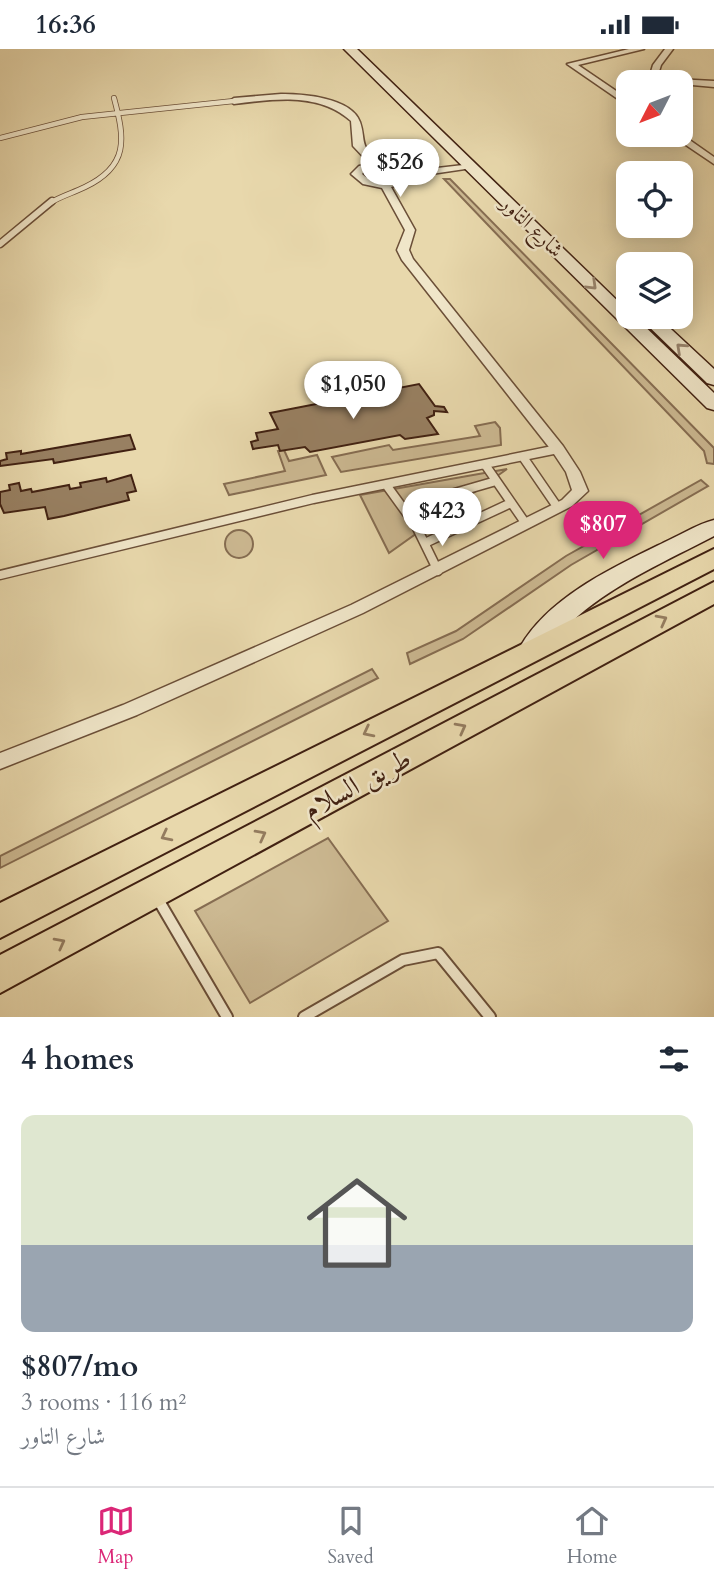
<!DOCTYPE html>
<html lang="en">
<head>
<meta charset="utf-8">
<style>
	:root { --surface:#fff; --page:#f6f6f7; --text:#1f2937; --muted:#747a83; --line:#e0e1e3; --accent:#db2777 }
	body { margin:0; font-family:Cardo,Amiri,serif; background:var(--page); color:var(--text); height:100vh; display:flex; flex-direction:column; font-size:26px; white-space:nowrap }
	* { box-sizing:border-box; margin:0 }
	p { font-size:23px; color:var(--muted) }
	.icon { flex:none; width:38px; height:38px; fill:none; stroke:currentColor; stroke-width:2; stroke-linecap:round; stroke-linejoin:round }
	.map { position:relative; height:968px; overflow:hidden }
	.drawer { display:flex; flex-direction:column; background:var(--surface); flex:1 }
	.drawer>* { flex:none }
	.needle { width:46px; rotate:228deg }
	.buttons { position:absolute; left:616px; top:21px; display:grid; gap:14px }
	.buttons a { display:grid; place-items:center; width:77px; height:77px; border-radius:14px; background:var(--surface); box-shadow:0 4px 18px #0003; font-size:35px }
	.price { position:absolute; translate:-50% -60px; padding:0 16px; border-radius:24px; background:#fff; color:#222; font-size:23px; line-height:46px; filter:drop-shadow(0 2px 4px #0008) }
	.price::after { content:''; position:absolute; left:50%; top:42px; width:21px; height:16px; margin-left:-10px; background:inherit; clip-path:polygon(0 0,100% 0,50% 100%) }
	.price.selected { background:var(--accent); color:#fff }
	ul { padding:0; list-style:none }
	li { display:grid; align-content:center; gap:14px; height:371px; padding:0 21px }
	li+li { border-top:2px solid var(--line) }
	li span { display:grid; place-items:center; height:217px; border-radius:14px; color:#555 }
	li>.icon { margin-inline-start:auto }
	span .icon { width:126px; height:126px; fill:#fffc; stroke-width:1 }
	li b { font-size:30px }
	h2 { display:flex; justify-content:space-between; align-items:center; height:84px; padding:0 21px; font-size:30px }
	.status { display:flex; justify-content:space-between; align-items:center; height:49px; padding:0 35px; background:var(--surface); direction:ltr }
	.status svg { height:19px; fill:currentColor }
	.menu { display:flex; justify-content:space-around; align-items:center; height:98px; border-top:2px solid var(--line); background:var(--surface); font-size:19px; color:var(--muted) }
	.menu a { display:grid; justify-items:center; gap:4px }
	.menu .selected { color:var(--accent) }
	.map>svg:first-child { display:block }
	.green { fill:#ccb992; stroke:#866d52; stroke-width:2 }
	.building { fill:#988062; stroke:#412112; stroke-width:2 }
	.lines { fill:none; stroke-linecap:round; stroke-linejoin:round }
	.lane-far3-casing { stroke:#6b4f38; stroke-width:6 }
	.lane-far2-casing { stroke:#6b4f38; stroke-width:9 }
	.lane-far1-casing { stroke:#6b4f38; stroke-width:11 }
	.lane-casing { stroke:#6b4f38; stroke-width:14 }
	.street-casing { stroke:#6b4f38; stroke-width:3 }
	.secondary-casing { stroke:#412112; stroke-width:3 }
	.primary-casing { stroke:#412112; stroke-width:4 }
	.lane-far3 { stroke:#f0e6c9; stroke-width:4.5 }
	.lane-far2 { stroke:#f0e6c9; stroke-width:6 }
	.lane-far1 { stroke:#f0e6c9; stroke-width:8 }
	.lane { stroke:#f0e6c9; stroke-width:10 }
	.street { fill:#f0e6c9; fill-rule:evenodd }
	.secondary { fill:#f0e6c9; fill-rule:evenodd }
	.primary { fill:#e8d8ac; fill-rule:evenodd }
	.oneway { stroke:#98846e }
	.oneway2 { stroke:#947c5f }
	.labels { text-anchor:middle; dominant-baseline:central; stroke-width:5; stroke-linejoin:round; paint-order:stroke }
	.far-street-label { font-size:21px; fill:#412112; stroke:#f0e6c9 }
	.near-street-label { font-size:28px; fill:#412112; stroke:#f0e6c9 }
</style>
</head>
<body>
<div class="status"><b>16:36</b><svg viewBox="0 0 49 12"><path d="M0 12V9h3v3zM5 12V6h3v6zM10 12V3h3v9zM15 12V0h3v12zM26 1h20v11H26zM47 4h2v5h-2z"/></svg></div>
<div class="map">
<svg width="714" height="968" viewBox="0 0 714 968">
	<rect width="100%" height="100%" fill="#e8d8ac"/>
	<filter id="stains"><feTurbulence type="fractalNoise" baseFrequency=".00286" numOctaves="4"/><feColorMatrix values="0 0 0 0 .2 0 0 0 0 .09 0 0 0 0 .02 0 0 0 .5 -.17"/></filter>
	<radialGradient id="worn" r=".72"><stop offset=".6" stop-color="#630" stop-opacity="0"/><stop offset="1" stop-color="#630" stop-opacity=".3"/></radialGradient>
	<path class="green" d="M444,130H450L714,399V415L707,414L704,402Z
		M495,373L500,379L501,396L341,423L332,408L389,396L393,401L480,387L475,377Z
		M284,401L289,412L317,406L326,426L229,446L224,435L285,422L278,402Z
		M507,420L389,504L360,446Z
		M701,431L708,437L571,516L463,590L410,615L407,604L456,582L566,507Z
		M225 495a14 14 0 1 1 28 0a14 14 0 1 1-28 0Z
		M372,620L378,629L0,819V807Z
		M328,789L388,872L250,954L195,862Z"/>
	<path class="building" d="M419,335L435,357L444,358L447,363L434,362V366L427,369L438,385L405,390L400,386L310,403L305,398L280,402L278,396L253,400L251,393L258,391L256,384L278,380L270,364Z
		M130,386L135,400L54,414L53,410L0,417V412L7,410L6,404L21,402V405Z
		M131,426L136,442L127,444L129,451L64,467L48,470L45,458L4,464L0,455V443L10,441L9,436L19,434L21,442L31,440L32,443L69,436L70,440L81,438L80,434L106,429L107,433Z"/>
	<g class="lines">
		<g class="lane-far3-casing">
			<path id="lane-far3" d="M0,89L82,68L234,52
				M50,154C61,147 73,144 85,138C129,117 125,90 114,49"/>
		</g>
		<g class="lane-far2-casing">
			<path id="lane-far2" d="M0,195L52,152"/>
		</g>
		<g class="lane-far1-casing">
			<path id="lane-far1" d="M523,408L558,459
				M486,417L526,475
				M387,437L416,477L438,522
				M406,458L496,432
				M427,493L511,454
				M0,526L313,450L558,400"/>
		</g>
		<g class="lane-casing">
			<path id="lane" d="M156,847L227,968
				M304,968L403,911L438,904L490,968"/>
		</g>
		<g class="street-casing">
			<path id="street" d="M629,0H644L578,16L628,50V57L567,15Z
				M665,0H673L661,16L657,29L714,32V38L681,35V33H648L653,16Z
				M281,45C302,45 351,48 360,73C366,90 359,97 377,110C383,115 398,114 411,122L472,115V119L411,128L404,134L391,138L415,181L409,201L413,210L563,397L580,423L588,442L572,457L363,564L137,666L0,720V704L123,656L351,556L562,451L572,441L566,423L552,402L402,211L397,201L405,181L382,139L363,135L351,125L359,117L370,115L353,97L351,72C319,43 274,50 234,55L230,52L234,49ZM383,118L393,120L402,125L401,128C388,135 374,136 362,125L365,121Z
				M681,85L714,108V115L671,86Z"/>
		</g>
		<g class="secondary-casing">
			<path id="secondary" d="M344,0H357L628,262V268H635L714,344V361L707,359Z
				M639,268H658L714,320V336L707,334Z
				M714,471V487C668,511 618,533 578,567C562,581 546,611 524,605L520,598C550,546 618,516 669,491C684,484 698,475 714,471Z"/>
		</g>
		<g class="primary-casing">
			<path id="primary" d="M714,500V520L0,889V854Z
				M714,533V555L0,944V906Z"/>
		</g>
		<use href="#lane-far3" class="lane-far3"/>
		<use href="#lane-far2" class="lane-far2"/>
		<use href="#lane-far1" class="lane-far1"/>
		<use href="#lane" class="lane"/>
		<use href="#street" class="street"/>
		<use href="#secondary" class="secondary"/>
		<use href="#primary" class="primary"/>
	</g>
	<defs><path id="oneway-chevron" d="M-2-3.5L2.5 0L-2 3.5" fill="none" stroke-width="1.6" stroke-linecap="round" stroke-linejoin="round" transform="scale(1.75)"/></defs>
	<g class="oneway">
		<use href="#oneway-chevron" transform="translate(592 236) rotate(44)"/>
		<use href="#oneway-chevron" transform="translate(681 299) rotate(-137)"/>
	</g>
	<g class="oneway2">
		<use href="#oneway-chevron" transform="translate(662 571) rotate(-28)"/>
		<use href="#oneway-chevron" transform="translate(461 679) rotate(-28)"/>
		<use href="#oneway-chevron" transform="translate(368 683) rotate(153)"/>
		<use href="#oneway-chevron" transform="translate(261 786) rotate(-28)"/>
		<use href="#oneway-chevron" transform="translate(166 787) rotate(153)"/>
		<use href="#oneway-chevron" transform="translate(60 894) rotate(-28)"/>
	</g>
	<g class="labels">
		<g class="far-street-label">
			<text transform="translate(532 178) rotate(44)">شارع التاور</text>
		</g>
		<g class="near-street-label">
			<text transform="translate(357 735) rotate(-28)">طريق السلام</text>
		</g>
	</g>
	<rect width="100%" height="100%" filter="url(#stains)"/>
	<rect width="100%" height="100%" fill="url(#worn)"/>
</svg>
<div class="buttons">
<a><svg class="needle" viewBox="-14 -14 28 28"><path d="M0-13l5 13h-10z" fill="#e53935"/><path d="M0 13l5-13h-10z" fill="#747a83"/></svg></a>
<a><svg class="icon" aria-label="locate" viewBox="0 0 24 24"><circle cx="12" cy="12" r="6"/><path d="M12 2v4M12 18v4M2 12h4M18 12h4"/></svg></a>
<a><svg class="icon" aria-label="layers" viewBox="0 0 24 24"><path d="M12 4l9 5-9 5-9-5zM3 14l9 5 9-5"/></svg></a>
</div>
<b class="price" style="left:400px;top:150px">$526</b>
<b class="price" style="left:353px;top:372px">$1,050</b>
<b class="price" style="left:442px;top:499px">$423</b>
<b class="price selected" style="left:603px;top:512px">$807</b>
</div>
<section class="drawer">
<h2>4 homes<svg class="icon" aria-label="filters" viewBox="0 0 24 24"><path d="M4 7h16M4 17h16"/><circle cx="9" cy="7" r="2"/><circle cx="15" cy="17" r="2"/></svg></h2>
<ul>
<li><span style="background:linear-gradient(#dfe7d0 60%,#9aa5b1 0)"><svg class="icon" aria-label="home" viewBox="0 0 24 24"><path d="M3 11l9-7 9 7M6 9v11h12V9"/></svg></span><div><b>$807/mo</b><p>3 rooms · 116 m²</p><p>شارع التاور</p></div></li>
</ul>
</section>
<nav class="menu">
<a class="selected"><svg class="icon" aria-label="map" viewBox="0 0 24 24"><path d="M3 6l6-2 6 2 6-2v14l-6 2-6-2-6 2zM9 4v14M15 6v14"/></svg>Map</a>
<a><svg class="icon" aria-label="saved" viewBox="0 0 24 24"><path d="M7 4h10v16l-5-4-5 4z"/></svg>Saved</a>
<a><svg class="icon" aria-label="home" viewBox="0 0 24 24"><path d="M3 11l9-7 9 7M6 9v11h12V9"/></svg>Home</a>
</nav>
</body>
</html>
